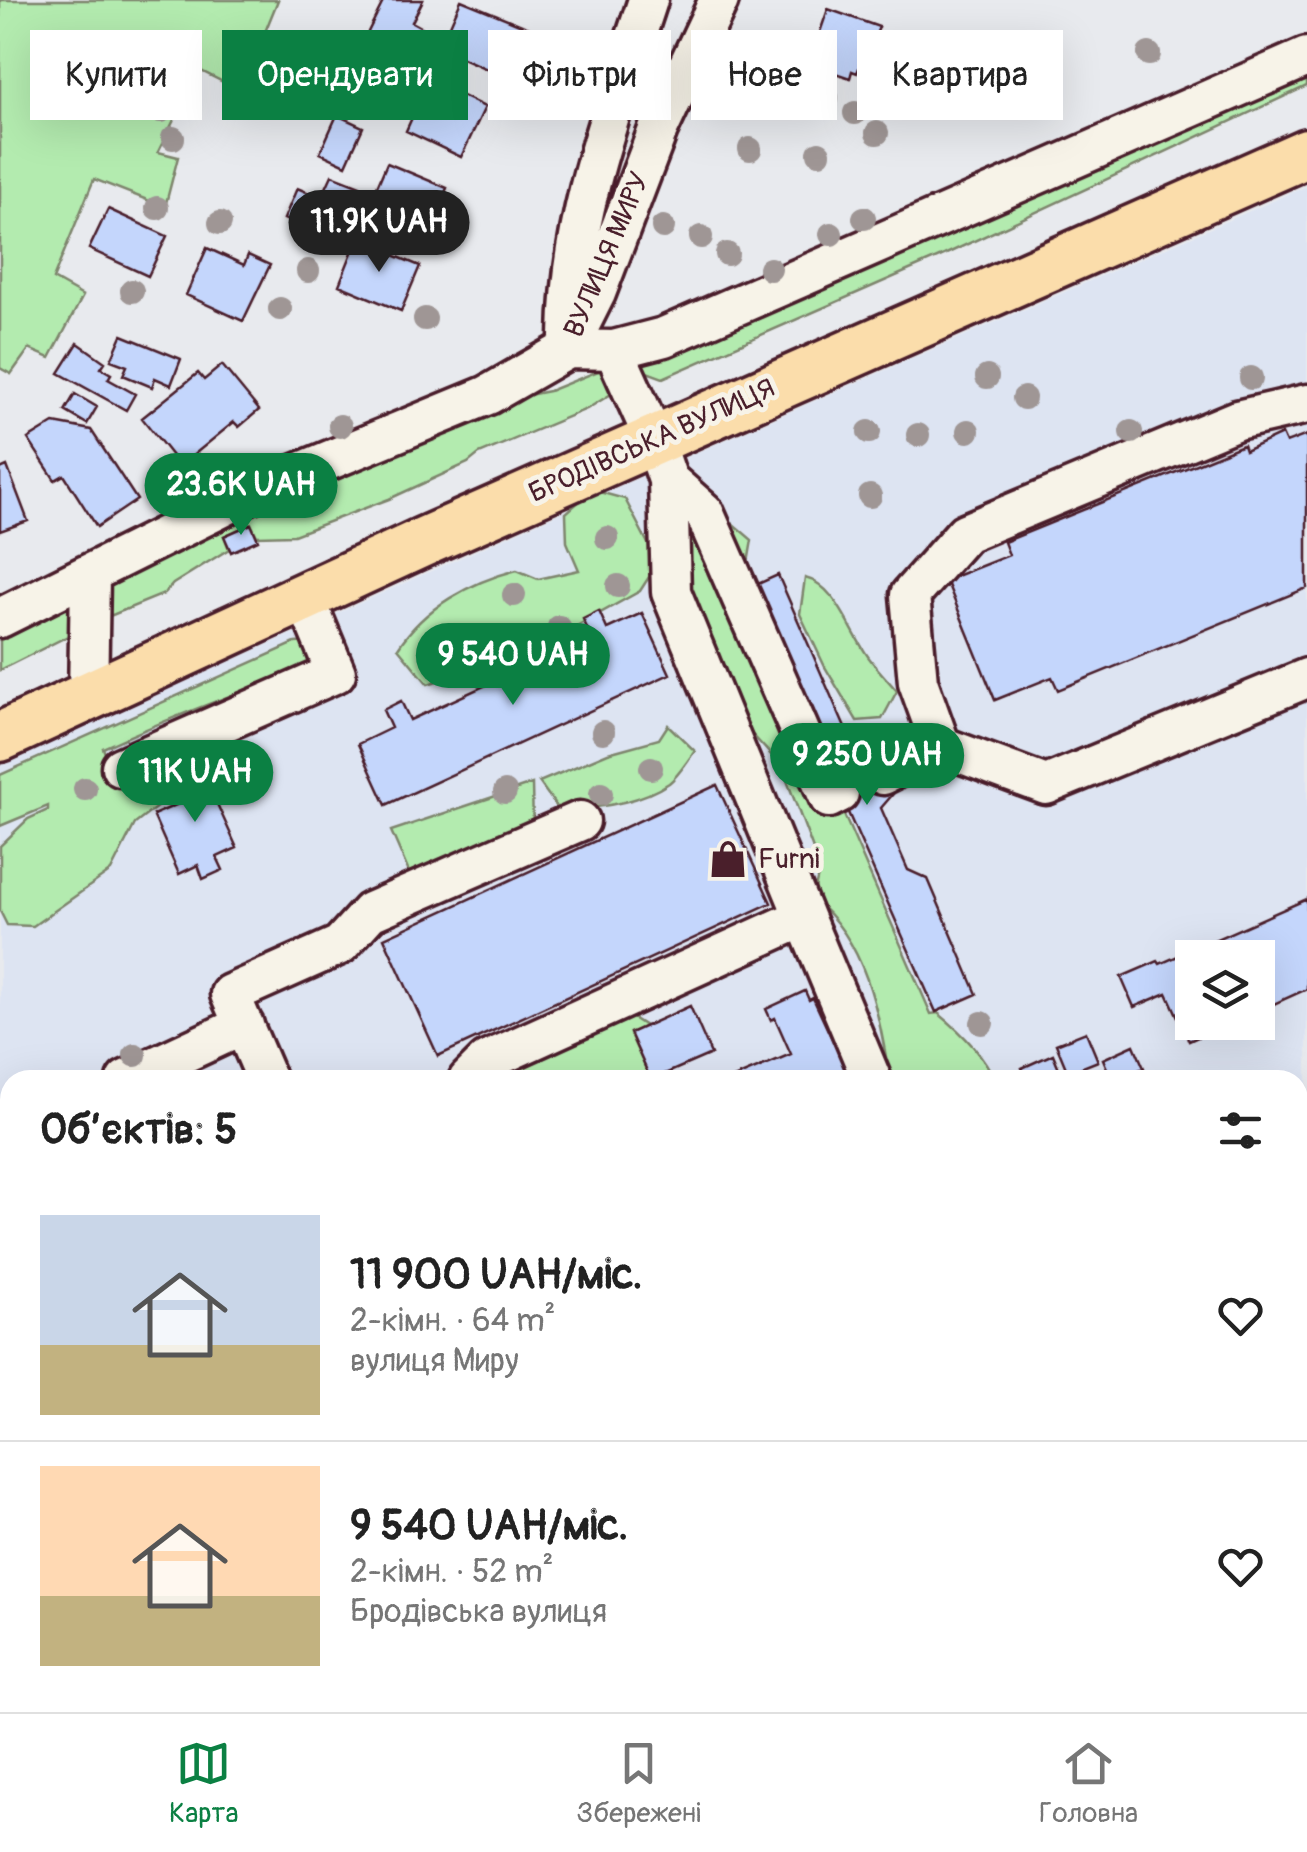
<!DOCTYPE html>
<html lang="uk">
<head>
<meta charset="utf-8">
<style>
	:root { --surface:#fff; --page:#f6f6f6; --text:#222; --muted:#767676; --line:#e0e0e0; --accent:#0b8043 }
	body { margin:0; font-family:Pangolin,sans-serif; background:var(--page); color:var(--text); height:100vh; display:flex; flex-direction:column; font-size:38px; white-space:nowrap }
	* { box-sizing:border-box; margin:0 }
	p { font-size:32px; color:var(--muted) }
	.icon { flex:none; width:55px; height:55px; fill:none; stroke:currentColor; stroke-width:2; stroke-linecap:round; stroke-linejoin:round }
	.map { position:relative; flex:1; overflow:hidden }
	.sheet { position:absolute; left:0px; top:1070px; width:1308px; height:642px; display:flex; flex-direction:column; background:var(--surface); border-radius:30px 30px 0 0; box-shadow:0 10px 40px #0002 }
	.sheet>* { flex:none }
	.guide { position:absolute; left:30px; top:30px; width:1248px; height:90px; display:flex; gap:20px }
	.fabs { position:absolute; left:1175px; top:940px; display:grid; gap:20px }
	.fabs a { display:grid; place-items:center; width:100px; height:100px; border-radius:0px; background:var(--surface); box-shadow:0 10px 40px #0002; font-size:50px }
	.price { position:absolute; translate:-50% -85px; padding:0 22px; border-radius:35px; background:var(--accent); color:#fff; font-size:32px; line-height:65px; filter:drop-shadow(0 2px 5px #0008) }
	.price::after { content:''; position:absolute; left:50%; top:60px; width:30px; height:22px; margin-left:-15px; background:inherit; clip-path:polygon(0 0,100% 0,50% 100%) }
	.price.active { background:#222; color:#fff }
	ul { padding:0; list-style:none }
	li { display:flex; align-items:center; gap:30px; height:250px; padding:0 40px }
	li+li { border-top:2px solid var(--line) }
	li span { display:grid; place-items:center; flex:none; width:280px; height:200px; border-radius:0px; color:#555 }
	li>.icon { margin-inline-start:auto }
	span .icon { width:120px; height:120px; fill:#fffc; stroke-width:1 }
	li b { font-size:42px }
	h2 { display:flex; justify-content:space-between; align-items:center; height:120px; padding:0 40px; font-size:42px }
	.chip { padding:0 35px; border-radius:0px; background:var(--surface); box-shadow:0 10px 40px #0002; font-size:35px; line-height:90px }
	.chip.active { background:var(--accent); color:#fff }
	.tab-bar { display:flex; justify-content:space-around; align-items:center; height:140px; border-top:2px solid var(--line); background:var(--surface); font-size:28px; color:var(--muted) }
	.tab-bar a { display:grid; justify-items:center; gap:5px }
	.tab-bar .active { color:var(--accent) }
	.map>svg:first-child { display:block }
	.built { fill:#dde4f2; fill-rule:evenodd }
	.green { fill:#b3ebaf; stroke:#7e856d; stroke-width:2.5 }
	.building { fill:#c4d6fc; stroke:#4a1f2b; stroke-width:2.5 }
	.lines { fill:none; stroke-linecap:round; stroke-linejoin:round }
	.minor-casing { stroke:#4a1f2b; stroke-width:45 }
	.major-casing { stroke:#4a1f2b; stroke-width:55 }
	.minor { stroke:#f7f3e8; stroke-width:38 }
	.major { stroke:#fbddab; stroke-width:48 }
	.tree { fill:#9f9695 }
	.labels { text-anchor:middle; dominant-baseline:central; stroke-width:10; stroke-linejoin:round; paint-order:stroke }
	.street-label { font-size:28px; fill:#4a1f2b; stroke:#f7f3e8 }
	.poi-label { font-size:28px; fill:#4a1f2b; stroke:#f7f3e8; text-anchor:start }
</style>
</head>
<body>
<div class="map">
<svg width="1307" height="1712" viewBox="0 0 1307 1712">
	<rect width="100%" height="100%" fill="#e8eaee"/>
	<filter id="ink" filterUnits="userSpaceOnUse"><feTurbulence type="fractalNoise" baseFrequency=".01" numOctaves="2"/><feDisplacementMap in="SourceGraphic" scale="20" xChannelSelector="R" yChannelSelector="G"/><feConvolveMatrix kernelMatrix="1 2 1 2 8 2 1 2 1" color-interpolation-filters="sRGB"/></filter>
	<g filter="url(#ink)">
		<path class="built" d="M1307,186V1712H0V765L620,486ZM1192,958H1258V1022H1192ZM10,1080H1298V1702H10Z"/>
		<path class="green" d="M0,0H278L241,91L199,70L158,152L178,157L165,207L94,179L53,279L83,296L50,358L29,349L11,374L0,368Z
			M1307,67V86L944,255L663,378L644,371L631,359Z
			M603,369L616,391L587,409L479,454L468,463L389,499L294,535L257,536L251,524L224,536L229,549L173,584L164,594L100,620L0,670V633L47,617L240,512L518,397L549,391Z
			M592,490L625,499L658,563L640,591L555,638L510,657L428,684L398,648C424,607 471,582 517,570L538,579L579,570L567,542L566,513Z
			M724,516L752,540L744,586L931,1014L938,1013C959,1030 984,1055 995,1080H890C879,1016 867,941 813,899L819,870L814,852L782,767L750,732L722,676L689,596L685,541L698,527Z
			M805,578C837,585 851,635 870,659C878,670 888,680 897,691L882,719L857,721L825,667L800,614Z
			M309,642L330,657C255,688 177,713 103,748L108,761L174,778L162,803L135,824L111,871L33,926L7,925L0,911V846L28,819L48,810V806L0,826V775L295,643Z
			M668,725L695,751C687,761 679,775 669,783C638,804 595,809 559,810L539,782L608,753L659,739Z
			M532,784L533,828L411,877L391,831Z
			M628,1015L645,1026L630,1034L651,1080H493L522,1062Z"/>
		<path class="building" d="M384,0H423L412,22L432,33L414,70L393,60L380,85L349,70Z
			M461,0L529,28L507,78L440,48Z
			M828,9L879,27L862,69L859,68L857,73L852,71L850,78L826,70L828,63L821,60L823,55L819,54L825,37L819,35Z
			M429,80L485,107L461,157L406,131Z
			M337,115L363,127L346,165L320,153Z
			M387,163L447,188L427,237L366,212Z
			M332,175L360,186L351,208L322,197Z
			M297,188L351,210L338,242L284,219Z
			M108,209L167,236L148,276L89,249Z
			M357,240L420,266L401,311L339,285Z
			M207,248L244,265L248,255L270,265L243,321L186,295Z
			M122,335L181,359L171,385L155,378L152,387L123,375L127,366L111,360Z
			M78,343L105,362L101,368L111,374L108,379L135,394L126,410L59,373Z
			M222,365L259,410L239,427L234,422L180,466L142,418L198,373L204,380Z
			M75,394L97,407L87,424L65,411Z
			M54,423L91,430L137,500L97,527L64,475L55,480L28,439Z
			M1282,434L1286,443L1307,435V588L1058,690L1052,677L995,700L946,580L1009,555L1004,542L1243,445L1245,451Z
			M7,466L28,521L0,531V469Z
			M251,524L258,540L231,552L224,536Z
			M778,575L853,746L875,754L893,794L881,808L908,870L928,879L977,994L936,1012L749,588Z
			M599,611L607,629L642,613L670,674L386,805L358,744L391,728L383,710L401,701L410,720L591,637L583,619Z
			M198,762L237,848L217,857L223,870L203,879L198,865L179,874L153,815L183,802L171,774Z
			M717,785L771,903L438,1056L384,938Z
			M1307,899V989L1258,1011V958H1192V1022H1231L1189,1041L1167,993L1134,1007L1121,977L1158,961L1160,964Z
			M805,991L809,1000L813,998L851,1080H729L791,1054L775,1018L771,1020L766,1009Z
			M690,1006L711,1054L651,1080L630,1033Z
			M1086,1032L1098,1061L1068,1073L1056,1044Z
			M1134,1045L1144,1068L1112,1080L1103,1059Z
			M1053,1054L1063,1078L1027,1080L1022,1068Z
			M10,1100V1149L0,1129V1105Z
			M1307,1114V1219L1298,1223V1118Z
			M10,1317V1454L0,1458V1322Z
			M1298,1381L1307,1415V1446L1298,1449Z
			M1298,1565L1307,1587V1601L1298,1604Z
			M88,1702H405L385,1712H86L82,1705Z
			M988,1702H1026L1000,1712H991Z"/>
		<g class="lines">
			<g class="minor-casing">
				<path id="minor" d="M569,336C571,215 611,114 648,0
					M568,349L596,293L658,130L719,0
					M668,480L704,512L829,798L839,793
					M0,618L257,490L488,395L568,349L614,350L664,337L1307,57
					M88,699L90,575
					M941,746L918,682L910,595L965,533L1237,420L1307,404
					M121,767L336,673L305,598
					M883,775L941,746L1046,785L1307,678
					M804,917L872,1080
					M126,1080L244,1025
					M267,1080L230,994L340,945L370,912L580,821
					M468,1080L487,1061L804,917L671,592L668,480L654,439L614,350
					M0,1649L10,1644
					M824,1702L827,1712"/>
			</g>
			<g class="major-casing">
				<path id="major" d="M0,737L423,542L1307,153"/>
			</g>
			<use href="#minor" class="minor"/>
			<use href="#major" class="major"/>
		</g>
		<g class="tree">
			<circle cx="1149" cy="54" r="12"/>
			<circle cx="340" cy="58" r="12"/>
			<circle cx="273" cy="63" r="12"/>
			<circle cx="132" cy="91" r="12"/>
			<circle cx="350" cy="98" r="12"/>
			<circle cx="827" cy="98" r="12"/>
			<circle cx="292" cy="100" r="12"/>
			<circle cx="161" cy="111" r="12"/>
			<circle cx="855" cy="113" r="12"/>
			<circle cx="877" cy="133" r="12"/>
			<circle cx="173" cy="138" r="12"/>
			<circle cx="750" cy="149" r="12"/>
			<circle cx="819" cy="153" r="12"/>
			<circle cx="157" cy="208" r="12"/>
			<circle cx="864" cy="218" r="12"/>
			<circle cx="220" cy="223" r="12"/>
			<circle cx="663" cy="227" r="12"/>
			<circle cx="831" cy="234" r="12"/>
			<circle cx="701" cy="237" r="12"/>
			<circle cx="727" cy="254" r="12"/>
			<circle cx="770" cy="269" r="12"/>
			<circle cx="308" cy="271" r="12"/>
			<circle cx="132" cy="291" r="12"/>
			<circle cx="280" cy="309" r="12"/>
			<circle cx="425" cy="319" r="12"/>
			<circle cx="987" cy="377" r="12"/>
			<circle cx="1251" cy="378" r="12"/>
			<circle cx="1024" cy="398" r="12"/>
			<circle cx="340" cy="426" r="12"/>
			<circle cx="968" cy="431" r="12"/>
			<circle cx="869" cy="432" r="12"/>
			<circle cx="1131" cy="432" r="12"/>
			<circle cx="918" cy="435" r="12"/>
			<circle cx="870" cy="496" r="12"/>
			<circle cx="160" cy="503" r="12"/>
			<circle cx="607" cy="538" r="12"/>
			<circle cx="618" cy="586" r="12"/>
			<circle cx="514" cy="595" r="12"/>
			<circle cx="559" cy="627" r="12"/>
			<circle cx="514" cy="651" r="12"/>
			<circle cx="448" cy="671" r="12"/>
			<circle cx="603" cy="732" r="12"/>
			<circle cx="651" cy="768" r="12"/>
			<circle cx="85" cy="789" r="12"/>
			<circle cx="505" cy="792" r="12"/>
			<circle cx="601" cy="794" r="12"/>
			<circle cx="982" cy="1023" r="12"/>
			<circle cx="135" cy="1055" r="12"/>
		</g>
	</g>
	<defs>
		<g id="shop-bare" transform="scale(3)"><path d="M-5-2.5h2.3a2.7 3.5 0 0 1 5.4 0H5L5.5 6h-11ZM-1.5-2.5h3a1.5 2.3 0 0 0-3 0Z" fill="#4a1f2b" stroke="#f7f3e8" stroke-width="2.5" paint-order="stroke"/></g>
	</defs>
	<g fill-rule="evenodd">
		<use href="#shop-bare" x="728" y="859"/>
	</g>
	<g class="labels">
		<g class="street-label">
			<text transform="translate(607 255) rotate(-67)">ВУЛИЦЯ МИРУ</text>
			<text transform="translate(652 441) rotate(-24)">БРОДІВСЬКА ВУЛИЦЯ</text>
		</g>
		<g class="poi-label">
			<text x="758" y="859">Furni</text>
		</g>
	</g>
</svg>
<div class="fabs">
<a><svg class="icon" aria-label="layers" viewBox="0 0 24 24"><path d="M12 4l9 5-9 5-9-5zM3 14l9 5 9-5"/></svg></a>
</div>
<b class="price active" style="left:379px;top:275px">11.9K UAH</b>
<b class="price" style="left:241px;top:538px">23.6K UAH</b>
<b class="price" style="left:513px;top:708px">9 540 UAH</b>
<b class="price" style="left:867px;top:808px">9 250 UAH</b>
<b class="price" style="left:195px;top:825px">11K UAH</b>
<div class="guide">
<a class="chip">Купити</a>
<a class="chip active">Орендувати</a>
<a class="chip">Фільтри</a>
<a class="chip">Нове</a>
<a class="chip">Квартира</a>
</div>
<section class="sheet">
<h2>Об’єктів: 5<svg class="icon" aria-label="filters" viewBox="0 0 24 24"><path d="M4 7h16M4 17h16"/><circle cx="9" cy="7" r="2"/><circle cx="15" cy="17" r="2"/></svg></h2>
<ul>
<li><span style="background:linear-gradient(#c9d6e8 65%,#c2b280 0)"><svg class="icon" aria-label="home" viewBox="0 0 24 24"><path d="M3 11l9-7 9 7M6 9v11h12V9"/></svg></span><div><b>11 900 UAH/міс.</b><p>2-кімн. · 64 m²</p><p>вулиця Миру</p></div><svg class="icon" aria-label="heart" viewBox="0 0 24 24"><path d="M12 20l-8-8c-3-5 5-10 8-4 3-6 11-1 8 4z"/></svg></li>
<li><span style="background:linear-gradient(#ffd9b3 65%,#c2b280 0)"><svg class="icon" aria-label="home" viewBox="0 0 24 24"><path d="M3 11l9-7 9 7M6 9v11h12V9"/></svg></span><div><b>9 540 UAH/міс.</b><p>2-кімн. · 52 m²</p><p>Бродівська вулиця</p></div><svg class="icon" aria-label="heart" viewBox="0 0 24 24"><path d="M12 20l-8-8c-3-5 5-10 8-4 3-6 11-1 8 4z"/></svg></li>
</ul>
</section>
</div>
<nav class="tab-bar">
<a class="active"><svg class="icon" aria-label="map" viewBox="0 0 24 24"><path d="M3 6l6-2 6 2 6-2v14l-6 2-6-2-6 2zM9 4v14M15 6v14"/></svg>Карта</a>
<a><svg class="icon" aria-label="saved" viewBox="0 0 24 24"><path d="M7 4h10v16l-5-4-5 4z"/></svg>Збережені</a>
<a><svg class="icon" aria-label="home" viewBox="0 0 24 24"><path d="M3 11l9-7 9 7M6 9v11h12V9"/></svg>Головна</a>
</nav>
</body>
</html>
